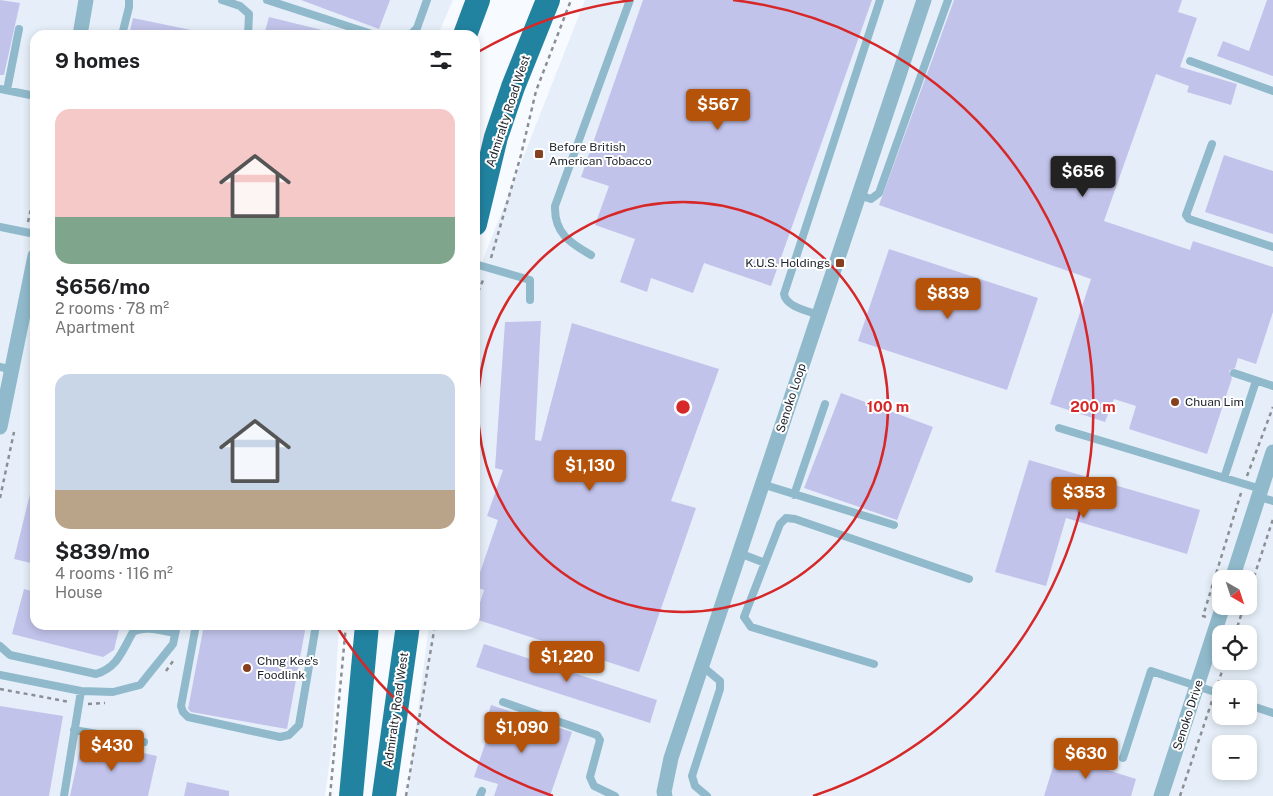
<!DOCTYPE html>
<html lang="en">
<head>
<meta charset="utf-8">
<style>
	:root { --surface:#fff; --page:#f2f2f2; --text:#202124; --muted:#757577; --accent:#b45309 }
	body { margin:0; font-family:"Public Sans",sans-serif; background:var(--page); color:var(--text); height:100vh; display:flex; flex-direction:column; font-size:19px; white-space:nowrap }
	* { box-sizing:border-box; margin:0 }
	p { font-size:16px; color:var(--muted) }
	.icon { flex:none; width:28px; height:28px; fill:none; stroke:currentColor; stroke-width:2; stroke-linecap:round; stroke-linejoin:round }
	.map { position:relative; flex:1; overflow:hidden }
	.panel { position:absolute; left:30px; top:30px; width:450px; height:600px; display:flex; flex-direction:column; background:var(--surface); border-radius:15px; box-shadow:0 2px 8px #0003 }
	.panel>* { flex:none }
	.needle { width:32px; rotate:141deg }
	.fabs { position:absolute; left:1212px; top:570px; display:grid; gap:10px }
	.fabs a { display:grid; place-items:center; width:45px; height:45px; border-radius:10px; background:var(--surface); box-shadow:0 2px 8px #0003; font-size:25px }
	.price { position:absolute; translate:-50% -42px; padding:0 11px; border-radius:5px; background:var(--accent); color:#fff; font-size:16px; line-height:32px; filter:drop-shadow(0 1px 2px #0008) }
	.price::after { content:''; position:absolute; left:50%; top:30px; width:15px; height:11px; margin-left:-8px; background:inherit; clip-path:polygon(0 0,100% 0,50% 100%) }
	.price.active { background:#222; color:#fff }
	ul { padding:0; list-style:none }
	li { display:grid; align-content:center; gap:10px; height:265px; padding:0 25px }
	li span { display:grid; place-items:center; height:155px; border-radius:15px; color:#555 }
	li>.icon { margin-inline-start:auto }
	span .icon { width:90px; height:90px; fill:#fffc; stroke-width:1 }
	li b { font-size:21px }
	h2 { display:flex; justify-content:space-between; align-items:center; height:60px; padding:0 25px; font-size:21px }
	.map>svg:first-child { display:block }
	.built { fill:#e6eff9; fill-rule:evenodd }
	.building { fill:#c2c3ea }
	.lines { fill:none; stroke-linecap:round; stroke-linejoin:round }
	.path { stroke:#8b8f95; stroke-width:2.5; stroke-dasharray:4 4; stroke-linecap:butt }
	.service { stroke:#90bacb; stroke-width:8 }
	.minor { stroke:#90bacb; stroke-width:15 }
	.primary { stroke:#2283a1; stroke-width:24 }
	.ring { fill:none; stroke:#d62828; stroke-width:2.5 }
	.poi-dot { fill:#87401e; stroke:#fff; stroke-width:2 }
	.labels { text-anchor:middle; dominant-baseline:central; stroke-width:4; stroke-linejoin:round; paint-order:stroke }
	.street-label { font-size:12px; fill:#21272e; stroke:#fff }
	.poi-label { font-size:12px; fill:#21272e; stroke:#fff; text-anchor:start }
	.centre { fill:#d62828; stroke:#fff; stroke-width:2.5 }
	.ring-label { font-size:15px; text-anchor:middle; font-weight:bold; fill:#d62828; stroke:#fff; stroke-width:4; stroke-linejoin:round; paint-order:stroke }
</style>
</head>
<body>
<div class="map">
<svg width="1273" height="796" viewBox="0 0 1273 796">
	<rect width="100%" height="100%" fill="#f7fafe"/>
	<path class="built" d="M0,0H453L438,35H35V625H339L332,744L325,796H0Z
		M585,0H1273V796H407L429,625H475V280ZM1221,579H1249V606H1221ZM1221,634H1249V661H1221ZM1221,689H1249V716H1221ZM1221,744H1249V771H1221Z"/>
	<path class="building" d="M0,0L20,3L4,75H0Z
		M301,0H390L379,29Z
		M643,0H872L771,286L704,263L693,293L651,278L647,292L620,282L635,239L595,225L609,186L581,177Z
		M954,0H1182L1178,12L1197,18L1180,67L1237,84L1231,105L1187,92L1189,86L1156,74L1104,221L1190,250L1193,241L1273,267V312L1256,364L1238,358L1235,368L1229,371L1232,378L1207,454L1129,429L1136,406L1114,399L1105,422L1050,404L1091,279L879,205Z
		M1267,0H1273V76L1217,56L1223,41L1249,51Z
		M269,17L326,31V35H264Z
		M133,18L191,30L190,35H129Z
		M1224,155L1273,171V234L1205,212Z
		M889,249L1038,298L1007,390L858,341Z
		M541,321L535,440L541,441L572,323L719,369L671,501L696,508L639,672L475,619L484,590L475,587L498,520L487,516L503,470L495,468L505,322Z
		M841,393L933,427L897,520L804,488Z
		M1029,460L1200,510L1187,554L1066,518L1046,586L995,572Z
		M31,490H35V564L14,559Z
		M24,589L35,592V625H120L114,650L103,657L12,634Z
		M204,625H306L287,729L191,712L188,709Z
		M484,644L657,700L650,723L476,667Z
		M491,705L572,732L550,796H494L498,784L474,777L491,726L485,725Z
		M0,706L63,716L49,796H0Z
		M82,740L157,756L148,796H70Z
		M1057,754L1136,779L1131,796H1044Z
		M187,782L229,791V796H184Z"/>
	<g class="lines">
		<path class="path" d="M28,222L35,191
			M491,258L521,155L536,91L571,0
			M475,299L484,278
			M1247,476L1273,407
			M0,498L14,432
			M1249,592L1273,519
			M1206,617L1203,616L1241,493
			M1235,634L1244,606
			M166,671L173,661
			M1218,684L1225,661
			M0,689L70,702
			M88,704L105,703
			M330,796L346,625
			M406,796L435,625
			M1180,796L1212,701"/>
		<path class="service" d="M222,0L240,6L249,14L248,35
			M267,0L375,35
			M122,35L129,7V0
			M410,35L417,28L427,0
			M1190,61L1273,91
			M0,89L35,96
			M7,90L19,29
			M1212,144L1186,215L1189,219L1273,247
			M859,195L871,199L879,193L948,0
			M0,227L35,234
			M591,255C570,243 554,233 555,206L630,0
			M475,264L530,280V300
			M819,315C808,311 786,307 784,294L880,0
			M0,367L13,370
			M1234,373L1273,386
			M1059,428L1261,489
			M1224,478L1256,381
			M762,484L894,525
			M794,495L825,404
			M1259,497L1273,501
			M739,553L765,563
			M196,625L181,706L183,712L188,717L280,737L289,735L299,725L316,625
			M0,646L10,655L96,674C118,667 122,651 133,632C146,625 162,631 175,633
			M874,664L751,627L744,617L780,524L786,518L795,519L969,579
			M702,666L720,681V689L692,776L695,786L707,796
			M0,675L81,691L113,692L140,685L173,644L177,625
			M503,702L597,735L600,740L590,777L594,786L615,796
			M1249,705L1273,713
			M74,730L144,742
			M1123,758L1151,671L1221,694
			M64,796L81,691
			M480,796L482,791"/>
		<path class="minor" d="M80,35L86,0
			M0,427L35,256
			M1232,579L1273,452
			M665,796L664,792L671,758L924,0
			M1161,796L1223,606"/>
		<path class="primary" d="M465,35L478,0
			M475,224L496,137L513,87L548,0
			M351,796L367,625
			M384,796L408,625"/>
	</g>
	<g class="ring">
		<circle cx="683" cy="407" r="205"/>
		<path d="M553 796A410 410 0 0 1 337 627M478 52A410 410 0 0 1 633 0M733 0A410 410 0 0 1 813 796"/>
	</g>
	<g class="poi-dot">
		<rect x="534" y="149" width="10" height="10" rx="2.5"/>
		<rect x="835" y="258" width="10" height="10" rx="2.5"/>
		<circle cx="1175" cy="402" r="5"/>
		<circle cx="247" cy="668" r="5"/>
	</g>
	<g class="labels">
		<g class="street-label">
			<text transform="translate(508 111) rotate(-72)">Admiralty Road West</text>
			<text transform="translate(791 398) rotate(-72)">Senoko Loop</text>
			<text transform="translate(396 710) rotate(-82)">Admiralty Road West</text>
			<text transform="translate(1188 715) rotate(-72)">Senoko Drive</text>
		</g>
		<g class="poi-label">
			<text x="549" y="147">Before British<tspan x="549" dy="14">American Tobacco</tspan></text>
			<text x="830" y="263" text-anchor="end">K.U.S. Holdings</text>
			<text x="1185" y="402">Chuan Lim</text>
			<text x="257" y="661">Chng Kee's<tspan x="257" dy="14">Foodlink</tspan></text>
		</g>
	</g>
	<circle cx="683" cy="407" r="8" class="centre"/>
	<g class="ring-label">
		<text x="888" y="412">100 m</text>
		<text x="1093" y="412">200 m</text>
	</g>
</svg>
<div class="fabs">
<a><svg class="needle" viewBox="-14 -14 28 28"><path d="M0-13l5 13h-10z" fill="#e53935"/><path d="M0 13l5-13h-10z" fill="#757577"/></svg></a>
<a><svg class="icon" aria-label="locate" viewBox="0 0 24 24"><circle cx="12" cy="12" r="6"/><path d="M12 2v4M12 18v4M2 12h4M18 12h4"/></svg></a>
<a>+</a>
<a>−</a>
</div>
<b class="price" style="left:718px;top:131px">$567</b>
<b class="price active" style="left:1083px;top:198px">$656</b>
<b class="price" style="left:948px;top:320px">$839</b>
<b class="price" style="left:590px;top:492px">$1,130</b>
<b class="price" style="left:1084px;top:519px">$353</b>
<b class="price" style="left:567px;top:683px">$1,220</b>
<b class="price" style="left:522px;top:754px">$1,090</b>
<b class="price" style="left:112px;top:772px">$430</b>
<b class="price" style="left:1086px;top:780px">$630</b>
<section class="panel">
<h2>9 homes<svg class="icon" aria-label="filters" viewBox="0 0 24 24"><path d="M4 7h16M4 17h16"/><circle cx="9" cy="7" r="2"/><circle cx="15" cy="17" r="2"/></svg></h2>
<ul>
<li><span style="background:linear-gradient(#f6c9c9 70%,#7fa58c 0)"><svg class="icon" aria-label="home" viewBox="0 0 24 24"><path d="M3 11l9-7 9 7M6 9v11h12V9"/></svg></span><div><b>$656/mo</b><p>2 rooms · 78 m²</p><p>Apartment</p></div></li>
<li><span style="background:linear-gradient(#c9d6e8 75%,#b9a48a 0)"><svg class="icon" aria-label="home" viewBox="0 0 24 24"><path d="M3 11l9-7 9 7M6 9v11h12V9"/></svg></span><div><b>$839/mo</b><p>4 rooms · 116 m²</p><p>House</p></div></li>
</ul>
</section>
</div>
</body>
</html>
